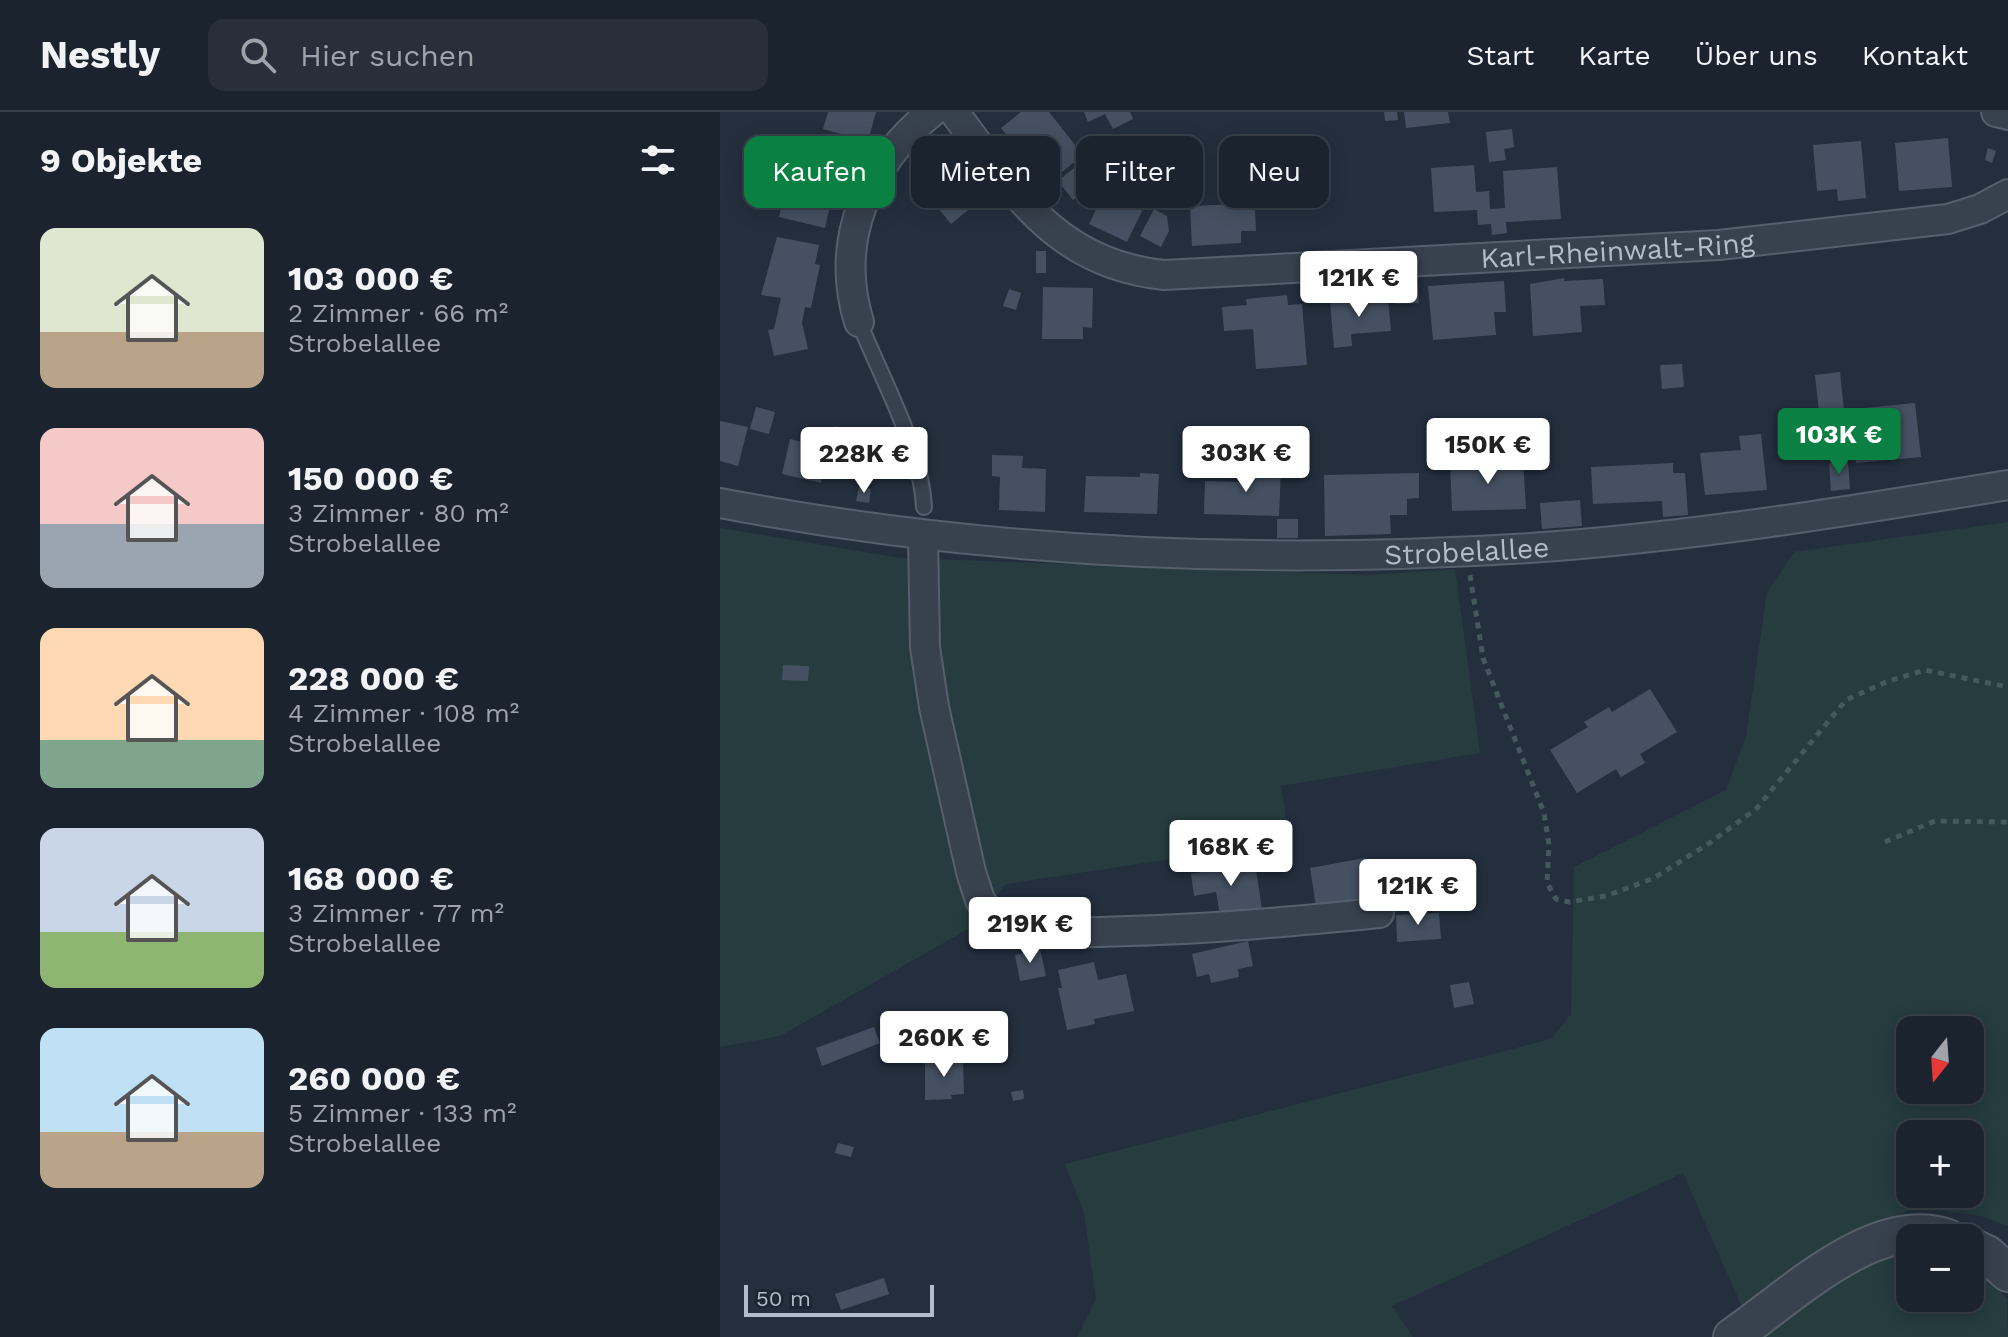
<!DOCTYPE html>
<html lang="de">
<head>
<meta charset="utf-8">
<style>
	:root { --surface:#1b232e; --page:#282f3a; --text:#f1f3f6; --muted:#a0a4aa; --line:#39404a; --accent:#0b8043 }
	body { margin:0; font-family:"Work Sans",sans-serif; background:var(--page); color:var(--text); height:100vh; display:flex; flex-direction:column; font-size:30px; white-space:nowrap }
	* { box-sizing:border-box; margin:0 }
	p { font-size:26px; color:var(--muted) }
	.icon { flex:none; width:44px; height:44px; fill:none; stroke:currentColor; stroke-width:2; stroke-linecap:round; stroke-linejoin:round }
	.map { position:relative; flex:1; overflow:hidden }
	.panel { display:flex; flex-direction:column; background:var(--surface); width:720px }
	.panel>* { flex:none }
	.guide { position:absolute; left:24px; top:24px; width:760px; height:72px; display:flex; gap:16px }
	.needle { width:52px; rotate:197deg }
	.controls { position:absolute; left:1176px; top:904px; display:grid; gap:16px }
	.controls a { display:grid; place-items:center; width:88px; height:88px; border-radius:16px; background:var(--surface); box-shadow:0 4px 20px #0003,0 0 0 2px var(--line); font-size:40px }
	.scale { position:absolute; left:24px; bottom:20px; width:190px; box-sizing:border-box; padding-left:8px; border:4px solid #b4bcc9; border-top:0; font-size:22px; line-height:28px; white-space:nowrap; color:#b4bcc9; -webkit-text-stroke:6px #1d2633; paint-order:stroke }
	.price { position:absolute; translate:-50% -68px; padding:0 18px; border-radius:8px; background:#fff; color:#222; font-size:26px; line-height:52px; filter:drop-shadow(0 2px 4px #0008) }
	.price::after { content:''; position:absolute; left:50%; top:48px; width:24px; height:18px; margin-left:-12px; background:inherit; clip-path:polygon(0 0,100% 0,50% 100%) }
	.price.selected { background:var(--accent); color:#fff }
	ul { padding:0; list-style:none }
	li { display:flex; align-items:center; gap:24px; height:200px; padding:0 40px }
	li span { display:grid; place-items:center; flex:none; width:224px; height:160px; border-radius:16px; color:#555 }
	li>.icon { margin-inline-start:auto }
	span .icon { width:96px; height:96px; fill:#fffc; stroke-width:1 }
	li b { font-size:34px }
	h2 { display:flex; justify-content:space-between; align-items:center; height:96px; padding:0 40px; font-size:34px }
	.chip { padding:0 28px; border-radius:16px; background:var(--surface); box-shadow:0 4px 20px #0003,0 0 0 2px var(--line); font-size:28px; line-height:72px }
	.chip.selected { background:var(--accent); color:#fff }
	header { display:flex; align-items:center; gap:48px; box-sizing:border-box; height:112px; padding:0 40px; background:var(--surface); border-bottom:2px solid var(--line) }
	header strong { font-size:38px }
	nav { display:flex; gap:44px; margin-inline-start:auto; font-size:28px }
	.search { width:560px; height:72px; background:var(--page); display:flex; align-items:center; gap:20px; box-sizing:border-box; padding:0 28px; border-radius:16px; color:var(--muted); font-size:30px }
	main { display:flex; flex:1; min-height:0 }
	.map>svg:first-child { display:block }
	.green { fill:#263c3f; fill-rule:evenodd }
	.building { fill:#455162 }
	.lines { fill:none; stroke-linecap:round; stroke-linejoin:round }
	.service-casing { stroke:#565f6c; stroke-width:18 }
	.minor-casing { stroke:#565f6c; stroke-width:32 }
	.tertiary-casing { stroke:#565f6c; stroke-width:40 }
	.path { stroke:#44595c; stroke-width:5; stroke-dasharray:6 6; stroke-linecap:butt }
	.service { stroke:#38414e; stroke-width:14 }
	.minor { stroke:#38414e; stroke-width:28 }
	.tertiary { stroke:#38414e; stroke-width:36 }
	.labels { text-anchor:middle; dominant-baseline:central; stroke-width:7; stroke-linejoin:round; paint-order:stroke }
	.street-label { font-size:28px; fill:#b4bcc9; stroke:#1d2633 }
</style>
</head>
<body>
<header>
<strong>Nestly</strong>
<div class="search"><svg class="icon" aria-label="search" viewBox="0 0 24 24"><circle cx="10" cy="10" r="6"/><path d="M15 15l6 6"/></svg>Hier suchen</div>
<nav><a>Start</a><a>Karte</a><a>Über uns</a><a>Kontakt</a></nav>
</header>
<main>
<section class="panel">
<h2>9 Objekte<svg class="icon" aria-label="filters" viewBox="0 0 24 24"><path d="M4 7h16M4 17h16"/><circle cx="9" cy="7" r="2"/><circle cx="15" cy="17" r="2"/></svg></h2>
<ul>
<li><span style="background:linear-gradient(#dfe7d0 65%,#b9a48a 0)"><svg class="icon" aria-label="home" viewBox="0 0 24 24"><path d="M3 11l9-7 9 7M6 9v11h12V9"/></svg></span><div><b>103 000 €</b><p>2 Zimmer · 66 m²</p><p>Strobelallee</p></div></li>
<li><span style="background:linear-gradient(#f6c9c9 60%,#9aa5b1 0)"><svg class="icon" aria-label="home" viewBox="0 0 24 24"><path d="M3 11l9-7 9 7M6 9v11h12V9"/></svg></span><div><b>150 000 €</b><p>3 Zimmer · 80 m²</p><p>Strobelallee</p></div></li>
<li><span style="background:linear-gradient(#ffd9b3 70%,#7fa58c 0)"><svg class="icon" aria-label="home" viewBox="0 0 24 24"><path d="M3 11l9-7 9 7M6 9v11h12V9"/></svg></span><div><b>228 000 €</b><p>4 Zimmer · 108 m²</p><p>Strobelallee</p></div></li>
<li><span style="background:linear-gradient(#c9d6e8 65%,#8fb573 0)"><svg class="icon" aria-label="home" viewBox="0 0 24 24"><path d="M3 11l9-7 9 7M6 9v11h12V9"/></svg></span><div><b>168 000 €</b><p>3 Zimmer · 77 m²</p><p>Strobelallee</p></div></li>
<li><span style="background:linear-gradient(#bfe0f5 65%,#b9a48a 0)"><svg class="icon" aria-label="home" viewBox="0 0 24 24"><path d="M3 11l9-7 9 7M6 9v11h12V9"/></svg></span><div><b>260 000 €</b><p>5 Zimmer · 133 m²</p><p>Strobelallee</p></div></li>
</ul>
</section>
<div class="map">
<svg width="1288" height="1225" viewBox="0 0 1288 1225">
	<rect width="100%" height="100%" fill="#242f3e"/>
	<path class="green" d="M1288,410V1114L1261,1104L1194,1095L1022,1195L963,1061L672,1194L693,1225H357L376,1187L364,1101L345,1052L831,927L851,902L854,755L1006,678L1026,624L1047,480L1074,440ZM1190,918H1250V978H1190ZM1190,1022H1250V1082H1190Z
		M0,416L179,446L646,463L735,457L760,641L561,674L570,729L286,772L250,816L60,924L0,935Z
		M1190,1142V1186H1250V1156L1259,1160L1287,1187L1288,1225H1037C1083,1192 1131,1144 1190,1142Z"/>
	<path class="building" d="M108,0H156L148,29L103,17Z
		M301,0H329L363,43L326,73L281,16Z
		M364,0H410L413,7L393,17L385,2L368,10Z
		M664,0H677L678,8L665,9Z
		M684,0H728L730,11L686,16Z
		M792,17L794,35L784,37L786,48L769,50L766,20Z
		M1228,26L1232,75L1179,79L1175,31Z
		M1141,29L1146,86L1118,89L1117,77L1097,79L1093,33Z
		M1268,36L1276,39L1272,51L1265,48Z
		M90,39L127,48L118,82L101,78L98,91L110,94L105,116L59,105L64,83L73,85L76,72L82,73Z
		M238,47L267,83L231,112L202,76Z
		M361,50L376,69L353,88L338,69Z
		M754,53L756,80L769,79L770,97L785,96L783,59L837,55L841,107L786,110L787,121L772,123L771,112L758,113L757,98L714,100L711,56Z
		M31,69L46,72L41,92L27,88Z
		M388,73L426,91L407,130L369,112Z
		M534,76L536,119H521V131L472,134L470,94L519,92V77Z
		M434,97L447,104L449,119L441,135L420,124Z
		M57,125L99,133L95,152L100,153L91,196L85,195L82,211L88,237L54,244L48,218L54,217L61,186L41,183Z
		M316,139H326V161H316Z
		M697,165L699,191L675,192L673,166Z
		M844,166V169L883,167L885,193L860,194L862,220L813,224L810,172Z
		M784,169L786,200H774L776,223L713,228L708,174Z
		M323,175L373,176L372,216L363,215V227H322Z
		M289,177L301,181L296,198L283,194Z
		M567,183L568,193L582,192L587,253L536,257L533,217L504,219L502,195L527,193L526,187Z
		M668,185L671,219L631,222L632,234L614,236L610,190Z
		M962,252L964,275L942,277L940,253Z
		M1120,260L1124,298L1195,291L1201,345L1136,351L1132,315L1101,318L1095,263Z
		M36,295L55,300L49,322L30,317Z
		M0,309L28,315L18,354L0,349Z
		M114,314L129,317L124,339L130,340L125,361L104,357L101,371L62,362L70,327L109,336Z
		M1041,322L1047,378L985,383L980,341L1021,338L1019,324Z
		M272,343L303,344L302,356L326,357L325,400L279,398L280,365L272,364Z
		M803,348L806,397L732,399L730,351Z
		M1128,350L1130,377L1111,379L1109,351Z
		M953,351V361H965L968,403L943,405L942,389L873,392L871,355Z
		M520,356L561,357L559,404L484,402L485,369L520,370Z
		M420,361L439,362L437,402L364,400L366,364L420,365Z
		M699,361V386L687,387V403H670L671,422L605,424L604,363Z
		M139,374L151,377L149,391L136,389Z
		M860,388L862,414L822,417L820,391Z
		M557,407H578V426H557Z
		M63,553L89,554L88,569L62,568Z
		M930,577L957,620L920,642L925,651L901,665L896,657L857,681L830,638L868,615L864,610L889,595L892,600Z
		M645,746L651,785L596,794L590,756Z
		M535,751L542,797L500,803L496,780L474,784L471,762Z
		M719,801L721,827L677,830L676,803Z
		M528,829L533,854L518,857L519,865L491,871L489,862L477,865L472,842Z
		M320,837L326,864L300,869L295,843Z
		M374,850L378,868L406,862L414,899L374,907L375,912L347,918L338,876H342L338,858Z
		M749,870L754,892L734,896L730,873Z
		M154,915L160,931L102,954L96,936Z
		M243,947L244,982L231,983L232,987L205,988V948Z
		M303,978L304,987L293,989L291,980Z
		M118,1031L134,1035L131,1045L115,1041Z
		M164,1166L169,1182L121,1198L115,1182Z"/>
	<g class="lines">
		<g class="service-casing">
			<path id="service" d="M139,210C161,265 201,336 204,395"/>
		</g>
		<g class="minor-casing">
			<g id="minor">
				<path id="s1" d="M234,0C294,80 336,152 444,163L999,133L1228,107L1260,97L1288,82"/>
				<path d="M1276,0L1288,3"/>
				<path d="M139,210C114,129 147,52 212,0"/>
				<path id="s2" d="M0,391C267,442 540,453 810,436C971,425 1130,399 1288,373"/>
				<path d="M203,425L205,535L214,595L251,760L260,788L275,810C318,823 364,821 409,819C493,817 576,809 659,801"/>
			</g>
		</g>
		<g class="tertiary-casing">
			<path id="tertiary" d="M1250,1134L1267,1142L1288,1161
				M1012,1225C1068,1187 1155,1100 1228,1126"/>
		</g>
		<path class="path" d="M750,463L763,546L824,701L829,733L827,771L836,787L849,790L886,784L934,766L988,732L1036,697L1126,588L1166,570L1205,558L1288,575
			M1165,730L1215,709L1288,710"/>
		<use href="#service" class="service"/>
		<use href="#minor" class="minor"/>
		<use href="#tertiary" class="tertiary"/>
	</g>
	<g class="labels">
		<g class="street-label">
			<text stroke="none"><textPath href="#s1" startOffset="730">Karl-Rheinwalt-Ring</textPath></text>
			<text stroke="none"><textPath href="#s2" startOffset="750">Strobelallee</textPath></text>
		</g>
	</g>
</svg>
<div class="controls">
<a><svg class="needle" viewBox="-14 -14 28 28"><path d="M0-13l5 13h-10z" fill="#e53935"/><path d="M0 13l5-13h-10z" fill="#a0a4aa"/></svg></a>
<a>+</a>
<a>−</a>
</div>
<div class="scale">50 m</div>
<b class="price" style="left:639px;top:207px">121K €</b>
<b class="price selected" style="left:1119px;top:364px">103K €</b>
<b class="price" style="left:768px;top:374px">150K €</b>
<b class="price" style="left:526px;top:382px">303K €</b>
<b class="price" style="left:144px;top:383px">228K €</b>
<b class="price" style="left:511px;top:776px">168K €</b>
<b class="price" style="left:698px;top:815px">121K €</b>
<b class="price" style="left:310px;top:853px">219K €</b>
<b class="price" style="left:224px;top:967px">260K €</b>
<div class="guide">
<a class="chip selected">Kaufen</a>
<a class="chip">Mieten</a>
<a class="chip">Filter</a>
<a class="chip">Neu</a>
</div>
</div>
</main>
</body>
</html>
